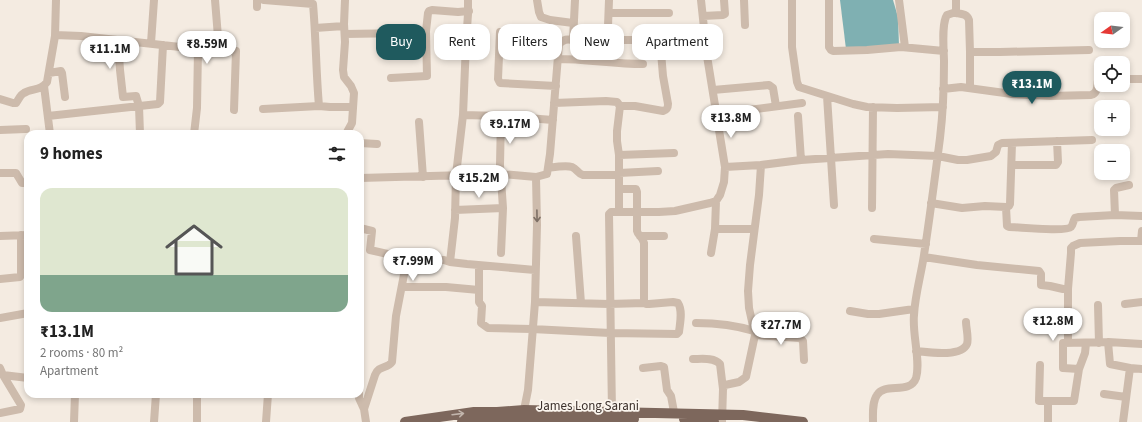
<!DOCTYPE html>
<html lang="en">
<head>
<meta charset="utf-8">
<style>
	:root { --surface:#fff; --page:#f6f6f6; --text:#222; --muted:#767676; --accent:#1f5a5e }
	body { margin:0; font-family:"Source Sans 3",sans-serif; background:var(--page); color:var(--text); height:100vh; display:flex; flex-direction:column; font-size:15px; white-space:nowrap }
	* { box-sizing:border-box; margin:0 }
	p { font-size:13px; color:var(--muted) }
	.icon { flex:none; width:22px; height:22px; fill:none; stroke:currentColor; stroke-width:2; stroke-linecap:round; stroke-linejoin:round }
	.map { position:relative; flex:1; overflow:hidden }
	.details { position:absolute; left:24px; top:130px; width:340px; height:268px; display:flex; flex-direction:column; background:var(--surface); border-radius:12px; box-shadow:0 2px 6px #0003 }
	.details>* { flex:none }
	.top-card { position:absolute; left:376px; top:24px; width:380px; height:36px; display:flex; gap:8px }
	.needle { width:26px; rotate:256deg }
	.fabs { position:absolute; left:1094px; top:12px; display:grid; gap:8px }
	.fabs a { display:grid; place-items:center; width:36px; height:36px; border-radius:8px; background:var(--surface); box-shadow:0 2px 6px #0003; font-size:20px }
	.price { position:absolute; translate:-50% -34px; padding:0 9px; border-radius:14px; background:#fff; color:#222; font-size:13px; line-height:26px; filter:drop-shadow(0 1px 2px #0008) }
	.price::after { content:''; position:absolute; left:50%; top:24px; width:12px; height:9px; margin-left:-6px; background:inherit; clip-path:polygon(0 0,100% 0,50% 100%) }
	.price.on { background:var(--accent); color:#fff }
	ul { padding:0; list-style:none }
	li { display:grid; align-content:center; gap:8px; height:212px; padding:0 16px }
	li span { display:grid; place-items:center; height:124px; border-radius:12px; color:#555 }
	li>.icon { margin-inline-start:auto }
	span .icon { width:72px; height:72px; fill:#fffc; stroke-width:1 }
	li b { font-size:17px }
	h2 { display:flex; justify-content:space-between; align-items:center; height:48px; padding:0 16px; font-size:17px }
	.pill { padding:0 14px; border-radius:12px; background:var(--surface); box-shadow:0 2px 6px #0003; font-size:14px; line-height:36px }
	.pill.on { background:var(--accent); color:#fff }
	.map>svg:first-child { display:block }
	.water { fill:#7fb0b2 }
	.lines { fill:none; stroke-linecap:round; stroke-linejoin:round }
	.minor { stroke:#cdbbac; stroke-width:8 }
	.major { stroke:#7d675c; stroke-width:10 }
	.oneway { stroke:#7d6f65 }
	.oneway2 { stroke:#c2b5ac }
	.labels { text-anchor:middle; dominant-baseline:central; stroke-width:3.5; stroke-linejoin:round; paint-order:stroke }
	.street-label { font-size:13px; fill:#3b302b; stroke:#fbf5ee }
</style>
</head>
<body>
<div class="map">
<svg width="1142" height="422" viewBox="0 0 1142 422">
	<rect width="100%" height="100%" fill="#f4ebe1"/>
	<path class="water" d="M840,0H893L898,17L899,46L846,49Z"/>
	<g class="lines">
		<path class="minor" d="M215,0L218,37V51
			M264,0L313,4C316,38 316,72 319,106
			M345,0L344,24L345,42L343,70L344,77L351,86L354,93L352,123L346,134
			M537,0L539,12L541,17L550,20L573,23
			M701,0L707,56L725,167L761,165L759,195L750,265L748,291L749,308L755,335L746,377L739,382L725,385L723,389L722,422
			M744,0L745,25
			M792,0V47L797,82L799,87L853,104L867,107L897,108L943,107
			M829,0V47L831,50L833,51L867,50L901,47L944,51
			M899,0L905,47
			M257,7V0
			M609,13H669
			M956,13C962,14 967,14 969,20L970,52V88
			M703,16L723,15L725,14L724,0
			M315,28L344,26
			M500,32L498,79L500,83L556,86
			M345,34L407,33L426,31
			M55,35L81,36L198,49
			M573,40H660L704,37
			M607,40L608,26L609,0
			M118,41L120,70L123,97L136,96L139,106L140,134
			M151,43L154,0
			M500,48L558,54
			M970,52H1000L1089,50
			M558,59C586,59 614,64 643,64
			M49,73L61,71L62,73L65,97
			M391,78L427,76L426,31L428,13L429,11L432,10L458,12L469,11
			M1123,79H1142
			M44,86L50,134
			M943,89L961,87L1012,94L1050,96L1091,95C1098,93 1097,86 1098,80V79L1101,78
			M713,90L769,85L773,88L776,106
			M827,96L834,205
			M0,99L13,103H16C19,99 20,95 24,93C32,88 41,91 47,82L55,36L56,0
			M554,103L606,101L617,102L620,106L617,131V141L619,155V212H611L609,214L612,412
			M620,106H635L663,111C667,110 668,108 668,104L663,76L660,40
			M263,109L319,106L330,107H353
			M717,114L802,103
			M463,115L501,116L553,120
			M48,116L158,104L160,102L163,45
			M798,116L801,160
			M419,122L423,177
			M0,130L26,129
			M194,134L197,108L198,49L236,51L234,110
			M360,143L377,144
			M619,155L674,153
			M761,165L801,160L888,154L938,156L958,160H967L991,156L996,152L998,145L1002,143L1092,140
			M1012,165H1056L1058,162L1057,141
			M548,168C555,167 566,165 572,167C577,169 578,174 583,175H619
			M0,173H16L22,183H28
			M619,173L658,171
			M360,178L501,174L536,177L547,174L550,154L559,44C564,39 567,39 573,40L575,0
			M931,203L962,208L985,206L1006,207L1009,206L1010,204L1012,143
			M1006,207L1007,226L1009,227C1018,227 1066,232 1071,227C1073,225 1073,221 1075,218L1079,217L1115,215L1142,216
			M872,208L873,107
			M455,210L503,208
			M619,212H659L675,211L710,203L716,201L720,195L724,182L725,167
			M1115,215L1114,190L1116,188L1129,185
			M360,228L372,231L370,250L409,259
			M715,229H754
			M0,236L28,235
			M576,236L581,303
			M640,236H664
			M874,239L926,244
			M1141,241L1142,231
			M501,253L503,208L500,165L501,116
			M711,253L715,229L716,201
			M924,257L977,265L1039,271L1041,274V285L1050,286L1063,289H1068L1071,253V248L1073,246L1080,243L1120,241H1142
			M450,262L467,264L535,270
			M479,266V302L482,306L481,323L488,328L532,329L610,333L677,334L679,332C680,323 683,311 678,303L673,302L649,304H646L644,303V243C643,237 638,236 637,231V192L636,189H619
			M0,279L20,277L21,275V235
			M402,287H446L479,290
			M535,302L609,304L644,303
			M1125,304L1142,302
			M1098,305L1099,343
			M850,311L868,314H879L914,309
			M0,318L28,313
			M696,323C716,323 735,325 754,331
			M755,335L800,338L803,341L804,360
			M1108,342L1142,344
			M1068,343V289
			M916,351C927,352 961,358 967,344C969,338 966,328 966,322
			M693,359C701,359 714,357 720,364L723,389
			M1040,365L1039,401H1074L1079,369L1063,368V343L1108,342L1110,364L1130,368
			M0,368L3,375L28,378
			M643,368L661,366L664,367L667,390L671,396L674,412
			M1079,369L1085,353L1086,343
			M359,394V398L364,409
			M1104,394L1126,397
			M0,413L20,409L21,405L3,375
			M523,415L528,390L535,302L537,225L536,177
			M74,422L75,394
			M154,422L156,394
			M197,422V394
			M266,422L268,394
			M366,422L364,409L375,375C379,365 387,369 392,362L396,316L407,259L444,260L450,262L455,218L456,175L463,115L466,43L468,14V0
			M873,422C873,414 872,402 877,395C885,382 910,395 916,378C921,362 912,334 914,315C915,295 921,275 924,255C930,216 935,177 940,138C943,113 944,88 944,62C944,51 941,24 947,15L956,12V0
			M1048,422V401
			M1123,422L1130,368L1142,369"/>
		<path class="major" d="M684,419L714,422
			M405,422L474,412H497L524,410L743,415L803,422
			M462,422L515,420L634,419"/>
	</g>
	<defs><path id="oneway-shaft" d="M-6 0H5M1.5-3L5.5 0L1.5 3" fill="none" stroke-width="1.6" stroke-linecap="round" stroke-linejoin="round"/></defs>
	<use class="oneway" href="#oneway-shaft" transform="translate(537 216) rotate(89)"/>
	<use class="oneway2" href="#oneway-shaft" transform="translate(458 414) rotate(-7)"/>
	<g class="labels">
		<g class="street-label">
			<text x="588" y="406">James Long Sarani</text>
		</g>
	</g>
</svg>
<div class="fabs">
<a><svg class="needle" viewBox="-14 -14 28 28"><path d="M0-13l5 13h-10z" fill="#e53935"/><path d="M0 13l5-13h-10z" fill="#767676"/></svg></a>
<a><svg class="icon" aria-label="locate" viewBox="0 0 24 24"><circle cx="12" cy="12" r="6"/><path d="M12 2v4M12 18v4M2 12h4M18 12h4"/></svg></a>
<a>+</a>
<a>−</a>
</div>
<b class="price" style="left:207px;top:65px">₹8.59M</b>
<b class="price" style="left:110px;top:70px">₹11.1M</b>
<b class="price on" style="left:1032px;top:105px">₹13.1M</b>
<b class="price" style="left:731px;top:139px">₹13.8M</b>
<b class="price" style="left:510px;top:145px">₹9.17M</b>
<b class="price" style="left:479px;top:199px">₹15.2M</b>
<b class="price" style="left:413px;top:282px">₹7.99M</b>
<b class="price" style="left:1053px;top:342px">₹12.8M</b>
<b class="price" style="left:781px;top:346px">₹27.7M</b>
<div class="top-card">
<a class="pill on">Buy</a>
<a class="pill">Rent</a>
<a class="pill">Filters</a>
<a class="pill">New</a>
<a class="pill">Apartment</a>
</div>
<section class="details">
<h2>9 homes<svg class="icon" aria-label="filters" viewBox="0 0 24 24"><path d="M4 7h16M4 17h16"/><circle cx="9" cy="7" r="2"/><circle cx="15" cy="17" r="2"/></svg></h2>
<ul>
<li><span style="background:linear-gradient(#dfe7d0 70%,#7fa58c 0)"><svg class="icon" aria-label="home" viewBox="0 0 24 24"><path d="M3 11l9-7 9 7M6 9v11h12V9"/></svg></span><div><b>₹13.1M</b><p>2 rooms · 80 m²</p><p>Apartment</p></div></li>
</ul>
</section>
</div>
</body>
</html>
